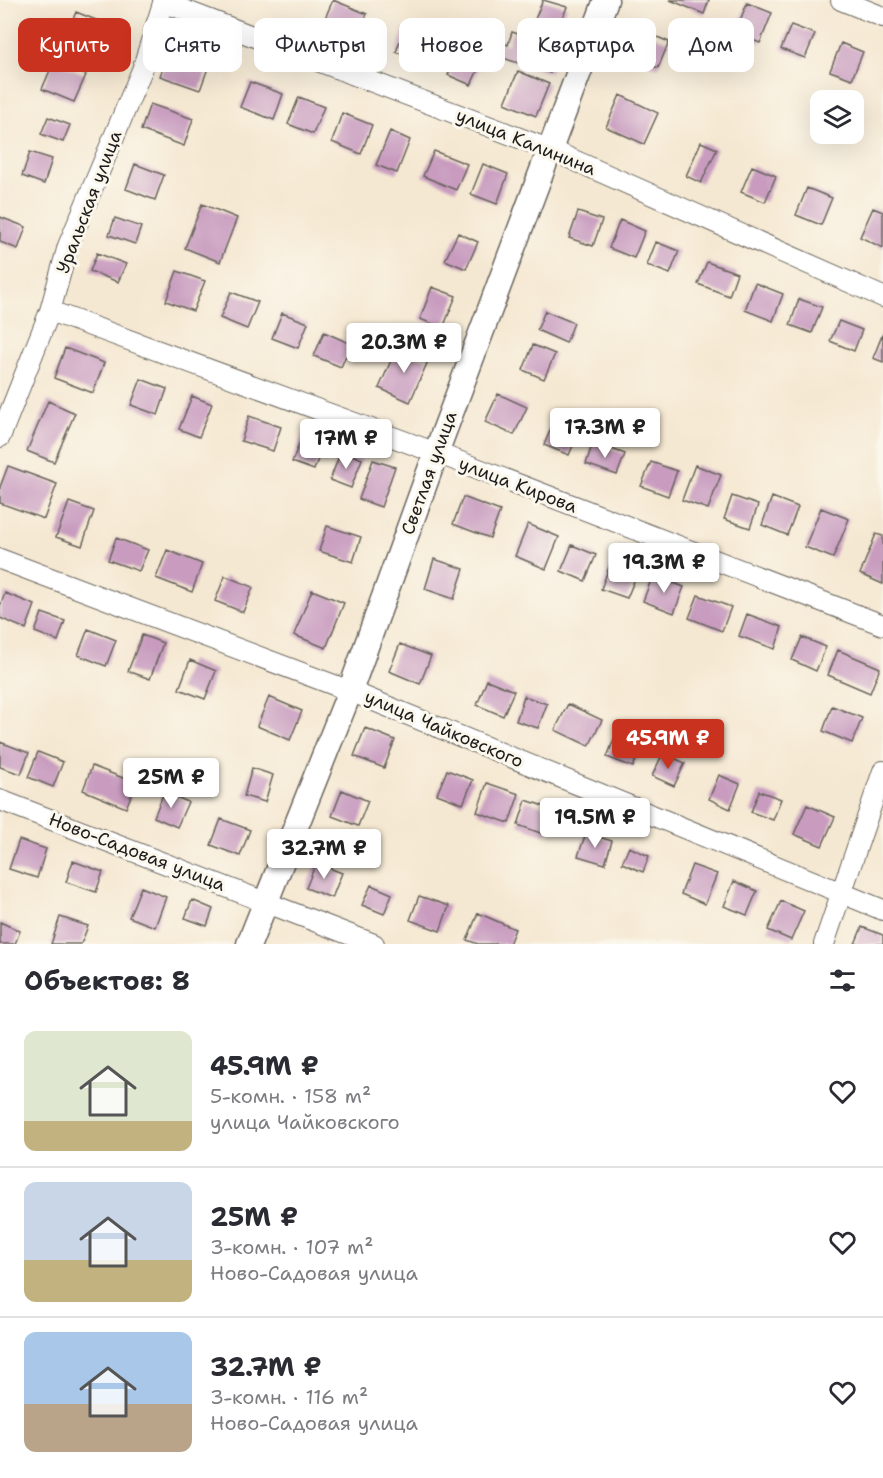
<!DOCTYPE html>
<html lang="ru">
<head>
<meta charset="utf-8">
<style>
	:root { --surface:#fff; --page:#f2f2f3; --text:#2b2b33; --muted:#7c7c81; --line:#e1e1e2; --accent:#c8321e }
	body { margin:0; font-family:"Shantell Sans",sans-serif; background:var(--page); color:var(--text); height:100vh; display:flex; flex-direction:column; font-size:22px; white-space:nowrap }
	* { box-sizing:border-box; margin:0 }
	p { font-size:20px; color:var(--muted) }
	.icon { flex:none; width:33px; height:33px; fill:none; stroke:currentColor; stroke-width:2; stroke-linecap:round; stroke-linejoin:round }
	.map { position:relative; height:944px; overflow:hidden }
	.details { display:flex; flex-direction:column; background:var(--surface); flex:1 }
	.details>* { flex:none }
	.banner { position:absolute; left:18px; top:18px; width:848px; height:54px; display:flex; gap:12px }
	.controls { position:absolute; left:810px; top:90px; display:grid; gap:12px }
	.controls a { display:grid; place-items:center; width:54px; height:54px; border-radius:12px; background:var(--surface); box-shadow:0 6px 24px #0002; font-size:30px }
	.price { position:absolute; translate:-50% -51px; padding:0 14px; border-radius:6px; background:#fff; color:#222; font-size:20px; line-height:39px; filter:drop-shadow(0 2px 3px #0008) }
	.price::after { content:''; position:absolute; left:50%; top:36px; width:18px; height:14px; margin-left:-9px; background:inherit; clip-path:polygon(0 0,100% 0,50% 100%) }
	.price.current { background:var(--accent); color:#fff }
	ul { padding:0; list-style:none }
	li { display:flex; align-items:center; gap:18px; height:150px; padding:0 24px }
	li+li { border-top:2px solid var(--line) }
	li span { display:grid; place-items:center; flex:none; width:168px; height:120px; border-radius:12px; color:#555 }
	li>.icon { margin-inline-start:auto }
	span .icon { width:72px; height:72px; fill:#fffc; stroke-width:1 }
	li b { font-size:26px }
	h2 { display:flex; justify-content:space-between; align-items:center; height:72px; padding:0 24px; font-size:26px }
	.pill { padding:0 21px; border-radius:12px; background:var(--surface); box-shadow:0 6px 24px #0002; font-size:21px; line-height:54px }
	.pill.current { background:var(--accent); color:#fff }
	.map>svg:first-child { display:block }
	.building { fill:#c89bbf }
	.lines { fill:none; stroke-linecap:round; stroke-linejoin:round }
	.minor-casing { stroke:#68635c; stroke-width:22 }
	.major-casing { stroke:#68635c; stroke-width:27 }
	.minor { stroke:#fff; stroke-width:20 }
	.major { stroke:#fff; stroke-width:24 }
	.labels { text-anchor:middle; dominant-baseline:central; stroke-width:6; stroke-linejoin:round; paint-order:stroke }
	.street-label { font-size:18px; fill:#1c1c1c; stroke:#fbf7ec }
</style>
</head>
<body>
<div class="map">
<svg width="883" height="944" viewBox="0 0 883 944">
	<rect width="100%" height="100%" fill="#fbf7ec"/>
	<filter id="ink" filterUnits="userSpaceOnUse"><feTurbulence type="fractalNoise" baseFrequency=".0167" numOctaves="2"/><feDisplacementMap in="SourceGraphic" scale="12" xChannelSelector="R" yChannelSelector="G"/><feConvolveMatrix kernelMatrix="1 2 1 2 8 2 1 2 1" color-interpolation-filters="sRGB"/></filter>
	<filter id="wash" filterUnits="userSpaceOnUse"><feTurbulence type="fractalNoise" baseFrequency=".008" numOctaves="4" result="noise"/><feDisplacementMap in="SourceGraphic" scale="24" xChannelSelector="R" yChannelSelector="G"/><feGaussianBlur stdDeviation="1.35" result="paint"/><feColorMatrix in="noise" values="0 0 0 0 0 0 0 0 0 0 0 0 0 0 0 0 0 1.4 0 .05"/><feComposite in="paint" operator="in"/></filter>
	<g filter="url(#wash)">
		<rect width="100%" height="100%" fill="#f5e8d2"/>
		<g id="blocks">
			<path class="building" d="M333,0L367,14L357,40L322,25Z
				M543,0L567,7L558,29L535,19Z
				M670,0H709L704,14Z
				M747,3L772,13L760,43L735,33Z
				M76,12L106,24L98,44L68,31Z
				M791,25L815,34L805,58L781,49Z
				M404,29L423,36L415,59L396,52Z
				M643,31L669,42L658,68L632,57Z
				M512,32L552,45L548,59L554,61L550,73L487,53L492,39L508,45Z
				M172,43L212,57L200,90L160,76Z
				M841,43L863,52L852,79L830,71Z
				M457,53L481,63L471,85L448,75Z
				M54,61L86,75L74,102L42,89Z
				M518,71L549,84L536,116L505,103Z
				M250,82L283,94L274,120L240,107Z
				M620,95L658,113L644,144L606,127Z
				M299,97L324,107L313,134L288,124Z
				M150,104L193,119L184,146L141,130Z
				M342,113L372,125L361,154L332,142Z
				M48,117L70,125L63,142L41,134Z
				M390,131L410,140L397,173L376,165Z
				M701,142L717,149L701,183L686,176Z
				M434,151L467,164L456,190L423,176Z
				M30,152L52,159L44,184L22,176Z
				M135,164L164,175L155,200L126,189Z
				M483,164L508,174L497,204L471,194Z
				M752,166L776,176L765,202L741,192Z
				M807,188L832,198L821,225L796,215Z
				M202,204L237,218L220,262L185,248Z
				M873,208L883,212V248L860,237Z
				M578,212L602,220L593,246L569,238Z
				M0,217L26,227L18,249L0,242Z
				M115,218L141,227L135,244L109,235Z
				M620,220L645,231L634,258L609,248Z
				M458,233L478,242L466,269L445,260Z
				M656,242L679,251L670,274L647,265Z
				M97,253L126,264L118,282L90,271Z
				M707,262L737,273L729,296L698,284Z
				M177,271L205,281L193,311L166,301Z
				M755,283L783,294L773,321L745,310Z
				M432,287L456,296L443,328L420,319Z
				M231,292L258,302L247,329L220,318Z
				M799,299L822,307L812,333L790,325Z
				M545,311L574,323L566,343L537,330Z
				M282,313L308,323L298,348L272,338Z
				M839,321L862,330L854,351L830,341Z
				M324,332L351,344L341,367L314,356Z
				M883,333V362L873,358Z
				M533,345L555,354L544,379L523,370Z
				M397,347L428,361L410,402L379,388Z
				M65,348L104,363L93,393L54,378Z
				M141,379L167,389L158,415L131,405Z
				M498,394L527,407L514,435L485,422Z
				M192,396L212,404L199,437L179,429Z
				M48,401L75,413L54,462L27,451Z
				M249,416L281,427L273,451L241,441Z
				M553,423L578,434L569,455L544,445Z
				M303,434L324,442L314,470L292,462Z
				M593,442L625,454L617,475L586,464Z
				M341,451L362,459L351,488L330,480Z
				M373,460L395,467L381,507L359,499Z
				M651,462L677,471L668,496L641,486Z
				M695,465L721,475L708,509L682,500Z
				M8,466L57,484L44,519L0,503V487Z
				M732,496L758,505L750,528L724,519Z
				M463,497L500,511L490,538L453,524Z
				M772,497L798,507L787,535L762,525Z
				M69,502L94,511L82,546L56,537Z
				M821,508L849,519L833,558L805,547Z
				M528,524L559,537L546,569L515,556Z
				M327,526L361,537L353,562L319,551Z
				M876,534L883,536V584L860,574Z
				M116,538L148,550L139,571L108,560Z
				M572,545L596,555L585,581L561,571Z
				M167,550L202,564L192,592L156,578Z
				M434,559L464,569L454,599L425,589Z
				M612,559L639,569L627,598L601,589Z
				M653,575L684,587L674,613L643,601Z
				M225,576L253,587L243,612L215,601Z
				M312,590L344,603L326,648L294,635Z
				M5,593L35,605L26,629L0,618V606Z
				M698,595L731,607L722,631L689,618Z
				M42,613L65,621L58,641L35,632Z
				M747,614L782,627L775,649L739,636Z
				M88,629L116,640L106,666L78,655Z
				M142,635L163,643L150,679L128,671Z
				M802,637L826,647L816,671L792,660Z
				M400,644L431,656L420,684L389,671Z
				M838,650L880,668L870,693L828,675Z
				M190,660L216,671L205,699L179,689Z
				M487,680L514,691L503,716L477,705Z
				M524,696L547,704L538,728L516,721Z
				M269,697L302,711L290,740L257,726Z
				M568,704L602,720L589,746L555,730Z
				M832,706L862,718L852,743L823,731Z
				M365,728L395,740L384,768L354,756Z
				M618,729L644,740L633,767L607,757Z
				M0,742L29,753L21,774L0,767Z
				M38,752L63,762L53,787L28,777Z
				M663,753L685,763L674,786L652,776Z
				M92,766L136,783L126,808L83,790Z
				M252,768L273,775L265,802L244,796Z
				M447,770L473,780L463,804L437,794Z
				M719,775L740,784L730,809L709,799Z
				M487,783L519,794L509,823L477,812Z
				M342,790L368,801L358,826L332,816Z
				M759,791L781,799L773,820L751,812Z
				M164,792L188,802L177,827L154,817Z
				M526,800L555,810L546,835L518,825Z
				M807,805L835,817L822,846L794,834Z
				M221,819L250,830L240,856L211,845Z
				M586,833L612,841L605,864L578,856Z
				M19,840L46,849L37,878L9,869Z
				M629,847L649,856L643,872L622,863Z
				M73,861L103,872L96,892L66,882Z
				M316,863L342,873L332,898L306,888Z
				M692,865L717,874L705,904L681,894Z
				M734,881L757,891L747,915L724,906Z
				M371,885L392,894L384,914L362,905Z
				M141,887L166,897L155,927L129,917Z
				M419,896L449,906L440,931L410,920Z
				M192,900L213,909L207,926L185,918Z
				M781,901L804,911L791,940L768,930Z
				M478,913L515,929L509,944H478L467,940Z
				M60,917L88,926L81,944H51Z
				M0,922L20,931L15,944H0Z
				M862,927L883,935V944H855Z"/>
		</g>
	</g>
	<g filter="url(#ink)">
		<use href="#blocks" fill-opacity="0" stroke="#68635c" stroke-width="1.5"/>
		<g class="lines">
			<g class="minor-casing">
				<path id="minor" d="M841,0L883,17
					M163,2L551,150L883,297
					M50,311L458,461L883,625
					M0,437L50,311L68,246L142,70L164,0
					M0,559L350,691L883,910
					M0,800L374,944
					M824,944L883,771"/>
			</g>
			<g class="major-casing">
				<path id="major" d="M249,944L350,691L436,453L606,0"/>
			</g>
			<use href="#minor" class="minor"/>
			<use href="#major" class="major"/>
		</g>
	</g>
	<g class="labels">
		<g class="street-label">
			<text transform="translate(526 142) rotate(22)">улица Калинина</text>
			<text transform="translate(89 202) rotate(-69)">Уральская улица</text>
			<text transform="translate(429 473) rotate(-70)">Светлая улица</text>
			<text transform="translate(518 485) rotate(21)">улица Кирова</text>
			<text transform="translate(444 729) rotate(23)">улица Чайковского</text>
			<text transform="translate(137 852) rotate(21)">Ново-Садовая улица</text>
		</g>
	</g>
</svg>
<div class="controls">
<a><svg class="icon" aria-label="layers" viewBox="0 0 24 24"><path d="M12 4l9 5-9 5-9-5zM3 14l9 5 9-5"/></svg></a>
</div>
<b class="price" style="left:404px;top:374px">20.3M ₽</b>
<b class="price" style="left:605px;top:459px">17.3M ₽</b>
<b class="price" style="left:346px;top:470px">17M ₽</b>
<b class="price" style="left:664px;top:594px">19.3M ₽</b>
<b class="price current" style="left:668px;top:770px">45.9M ₽</b>
<b class="price" style="left:171px;top:809px">25M ₽</b>
<b class="price" style="left:595px;top:849px">19.5M ₽</b>
<b class="price" style="left:324px;top:880px">32.7M ₽</b>
<div class="banner">
<a class="pill current">Купить</a>
<a class="pill">Снять</a>
<a class="pill">Фильтры</a>
<a class="pill">Новое</a>
<a class="pill">Квартира</a>
<a class="pill">Дом</a>
</div>
</div>
<section class="details">
<h2>Объектов: 8<svg class="icon" aria-label="filters" viewBox="0 0 24 24"><path d="M4 7h16M4 17h16"/><circle cx="9" cy="7" r="2"/><circle cx="15" cy="17" r="2"/></svg></h2>
<ul>
<li><span style="background:linear-gradient(#dfe7d0 75%,#c2b280 0)"><svg class="icon" aria-label="home" viewBox="0 0 24 24"><path d="M3 11l9-7 9 7M6 9v11h12V9"/></svg></span><div><b>45.9M ₽</b><p>5-комн. · 158 m²</p><p>улица Чайковского</p></div><svg class="icon" aria-label="heart" viewBox="0 0 24 24"><path d="M12 20l-8-8c-3-5 5-10 8-4 3-6 11-1 8 4z"/></svg></li>
<li><span style="background:linear-gradient(#c9d6e8 65%,#c2b280 0)"><svg class="icon" aria-label="home" viewBox="0 0 24 24"><path d="M3 11l9-7 9 7M6 9v11h12V9"/></svg></span><div><b>25M ₽</b><p>3-комн. · 107 m²</p><p>Ново-Садовая улица</p></div><svg class="icon" aria-label="heart" viewBox="0 0 24 24"><path d="M12 20l-8-8c-3-5 5-10 8-4 3-6 11-1 8 4z"/></svg></li>
<li><span style="background:linear-gradient(#a9c7e8 60%,#b9a48a 0)"><svg class="icon" aria-label="home" viewBox="0 0 24 24"><path d="M3 11l9-7 9 7M6 9v11h12V9"/></svg></span><div><b>32.7M ₽</b><p>3-комн. · 116 m²</p><p>Ново-Садовая улица</p></div><svg class="icon" aria-label="heart" viewBox="0 0 24 24"><path d="M12 20l-8-8c-3-5 5-10 8-4 3-6 11-1 8 4z"/></svg></li>
</ul>
</section>
</body>
</html>
